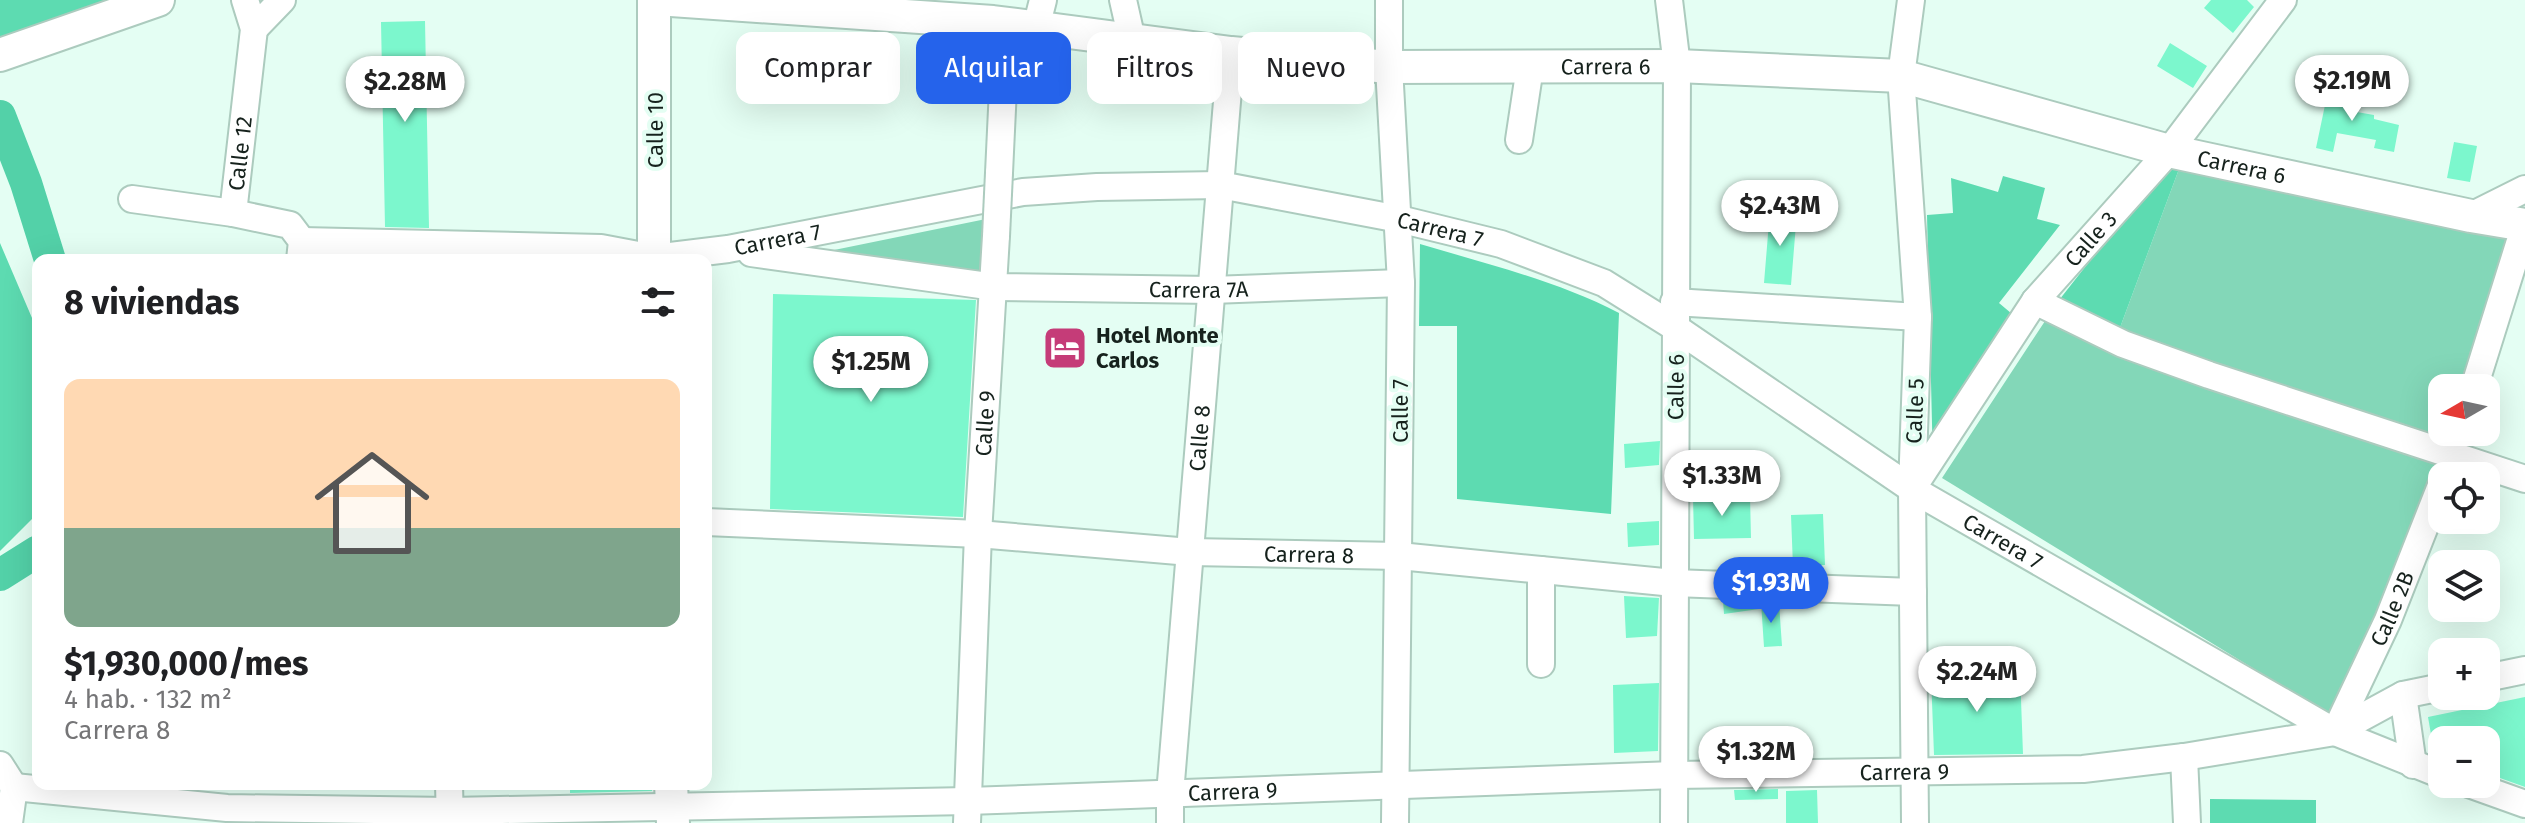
<!DOCTYPE html>
<html lang="es">
<head>
<meta charset="utf-8">
<style>
	:root { --surface:#fff; --page:#f2f2f2; --text:#202124; --muted:#757577; --line:#e0e0e0; --accent:#2563eb }
	body { margin:0; font-family:"Fira Sans",sans-serif; background:var(--page); color:var(--text); height:100vh; display:flex; flex-direction:column; font-size:30px; white-space:nowrap }
	* { box-sizing:border-box; margin:0 }
	p { font-size:26px; color:var(--muted) }
	.icon { flex:none; width:44px; height:44px; fill:none; stroke:currentColor; stroke-width:2; stroke-linecap:round; stroke-linejoin:round }
	.map { position:relative; flex:1; overflow:hidden }
	.details { position:absolute; left:32px; top:254px; width:680px; height:536px; display:flex; flex-direction:column; background:var(--surface); border-radius:16px; box-shadow:0 8px 32px #0002 }
	.details>* { flex:none }
	.guide { position:absolute; left:736px; top:32px; width:760px; height:72px; display:flex; gap:16px }
	.needle { width:52px; rotate:261deg }
	.tools { position:absolute; left:2428px; top:374px; display:grid; gap:16px }
	.tools a { display:grid; place-items:center; width:72px; height:72px; border-radius:16px; background:var(--surface); box-shadow:0 8px 32px #0002; font-size:40px }
	.price { position:absolute; translate:-50% -68px; padding:0 18px; border-radius:28px; background:#fff; color:#222; font-size:26px; line-height:52px; filter:drop-shadow(0 2px 4px #0008) }
	.price::after { content:''; position:absolute; left:50%; top:48px; width:24px; height:18px; margin-left:-12px; background:inherit; clip-path:polygon(0 0,100% 0,50% 100%) }
	.price.active { background:var(--accent); color:#fff }
	ul { padding:0; list-style:none }
	li { display:grid; align-content:center; gap:16px; height:424px; padding:0 32px }
	li+li { border-top:2px solid var(--line) }
	li span { display:grid; place-items:center; height:248px; border-radius:16px; color:#555 }
	li>.icon { margin-inline-start:auto }
	span .icon { width:144px; height:144px; fill:#fffc; stroke-width:1 }
	li b { font-size:34px }
	h2 { display:flex; justify-content:space-between; align-items:center; height:96px; padding:0 32px; font-size:34px }
	.chip { padding:0 28px; border-radius:16px; background:var(--surface); box-shadow:0 8px 32px #0002; font-size:28px; line-height:72px }
	.chip.active { background:var(--accent); color:#fff }
	.map>svg:first-child { display:block }
	.green { fill:#83d7b8 }
	.forest { fill:#5ddbb1 }
	.lines { fill:none; stroke-linecap:round; stroke-linejoin:round }
	.river { stroke:#53d1a8; stroke-width:32 }
	.building { fill:#7cf7cd }
	.minor-casing { stroke:#accbbe; stroke-width:30 }
	.major-casing { stroke:#accbbe; stroke-width:36 }
	.minor { stroke:#fff; stroke-width:26 }
	.major { stroke:#fff; stroke-width:32 }
	.minor-bridge-casing { stroke:#accbbe; stroke-width:30; stroke-linecap:butt }
	.minor-bridge { stroke:#fff; stroke-width:26 }
	.labels { text-anchor:middle; dominant-baseline:central; stroke-width:8; stroke-linejoin:round; paint-order:stroke }
	.street-label { font-size:22px; fill:#16221d; stroke:#e4fef3 }
	.poi-label { font-size:22px; font-weight:bold; fill:#16221d; stroke:#e4fef3; text-anchor:start }
</style>
</head>
<body>
<div class="map">
<svg width="2525" height="823" viewBox="0 0 2525 823">
	<rect width="100%" height="100%" fill="#e4fef3"/>
	<path class="green" d="M2179,169L2517,239L2465,388H2442V432H2450L2445,446L2118,333Z
		M986,219L984,277L790,259Z
		M317,254L645,260H317Z
		M2047,318L2440,455L2336,719L1942,478Z"/>
	<path class="forest" d="M0,0H111L0,38Z
		M2166,164L2179,169L2118,333L2056,304Z
		M2003,176L2045,188L2037,219L2060,225L1999,303L2024,324L1933,465L1927,215L1953,213L1951,178L1998,192Z
		M0,243L38,332V513L0,551Z
		M1420,244C1487,264 1557,281 1619,313L1611,514L1457,499V326H1419Z
		M2210,799L2316,800V823H2210Z"/>
	<g class="lines">
		<path class="river" d="M0,116L26,183L50,260
			M0,575L38,551"/>
	</g>
	<path class="building" d="M2211,0H2247L2254,7L2233,33L2204,8Z
		M425,21L429,228L385,227L381,22Z
		M2170,43L2207,66L2193,88L2157,66Z
		M2329,86L2355,92L2351,111L2374,115V119L2399,125L2394,152L2374,148L2376,140L2337,133L2333,152L2316,148Z
		M2454,142L2477,146L2470,182L2447,178Z
		M1770,210L1797,212L1791,285L1764,283Z
		M773,294L976,300L963,517L770,509Z
		M1660,441L1659,465L1625,468L1624,444Z
		M1750,496L1751,538L1694,539L1693,497Z
		M1823,514L1825,565L1793,567L1791,515Z
		M1659,521V545L1628,547L1627,523Z
		M1624,596L1659,598L1657,636L1626,638Z
		M1723,601L1758,602L1759,609L1724,614Z
		M1761,602L1779,603L1782,646L1764,647Z
		M2020,672L2023,754L1934,755L1931,675Z
		M1659,683L1658,751L1614,753L1613,685Z
		M2525,697V787L2486,773V740H2432L2428,717Z
		M570,784H652V791L570,793Z
		M1778,789V799L1735,800L1734,790Z
		M1817,790L1818,823H1786V791Z"/>
	<g class="lines">
		<g class="minor-casing">
			<g id="minor">
				<path d="M1123,0L1132,40"/>
				<path d="M1389,0V67L1401,283L1395,823"/>
				<path d="M1669,0L1677,66L1674,823"/>
				<path d="M1911,0L1901,76L1918,317L1912,489L1915,823"/>
				<path d="M1036,28L1043,0"/>
				<path d="M254,29L282,0"/>
				<path d="M1519,140L1530,67"/>
				<path d="M999,173L1006,24"/>
				<path d="M132,199L233,213L290,225L302,241L300,260"/>
				<path id="s1" d="M233,213L254,29L245,0"/>
				<path d="M2471,216L2525,189"/>
				<path id="s2" d="M302,241L601,248L654,258L728,249L1023,192L1097,187L1220,185L1399,219L1501,244L1604,283L1676,328L1912,489L2335,732L2442,775"/>
				<path id="s3" d="M751,253L995,287L1212,290L1401,283"/>
				<path d="M2035,301L2123,344L2209,375L2525,479"/>
				<path d="M1674,302L1918,317"/>
				<path d="M2474,388L2525,225"/>
				<path id="s4" d="M1912,489L2035,301L2169,151L2283,0"/>
				<path id="s5" d="M706,522L978,534L1190,552L1399,556L1674,583L1913,592"/>
				<path d="M1541,664V570"/>
				<path d="M2486,678L2525,670"/>
				<path d="M2403,695L2413,765"/>
				<path id="s6" d="M2335,732L2388,620L2442,483"/>
				<path d="M2184,757L2187,823"/>
				<path d="M0,765L14,787"/>
				<path d="M449,784L450,823"/>
				<path d="M2469,784L2525,804"/>
				<path id="s7" d="M14,787L227,808L450,811L968,801L1674,775L2083,769L2184,757L2335,732L2403,695L2442,687"/>
				<path d="M9,823L14,787"/>
				<path id="s8" d="M967,823L978,534L996,236"/>
				<path id="s9" d="M1170,823V794L1231,53"/>
			</g>
		</g>
		<g class="major-casing">
			<g id="major">
				<path id="s10" d="M671,0L993,22L1231,53L1389,67L1677,66L1901,76L2169,151L2471,216L2525,225"/>
				<path d="M0,55L158,0"/>
				<path d="M654,260V0"/>
				<path d="M671,784L673,823"/>
			</g>
		</g>
		<use href="#minor" class="minor"/>
		<use href="#major" class="major"/>
		<g class="minor-bridge-casing">
			<path id="minor-bridge" d="M996,236L999,173"/>
		</g>
		<use href="#minor-bridge" class="minor-bridge"/>
	</g>
	<defs>
		<g id="hotel-square" transform="scale(2.3)"><rect x="-9" y="-9" width="18" height="18" rx="4" fill="#c53c78" stroke="#e4fef3"/><path d="M-6-4.5h1.5V1H6V5H4.5V3h-9V5H-6ZM-4 0a1.8 1.8 0 1 1 3.6 0ZM.5 0V-2.5h3Q6-2.5 6 0Z" fill="#fff"/></g>
	</defs>
	<g fill-rule="evenodd">
		<use href="#hotel-square" x="1065" y="348"/>
	</g>
	<g class="labels">
		<g class="street-label">
			<text stroke="none"><textPath href="#s10" startOffset="938">Carrera 6</textPath></text>
			<text transform="translate(655 130) rotate(-90)">Calle 10</text>
			<text stroke="none"><textPath href="#s1" startOffset="60">Calle 12</textPath></text>
			<text stroke="none"><textPath href="#s10" startOffset="1586">Carrera 6</textPath></text>
			<text stroke="none"><textPath href="#s2" startOffset="1150">Carrera 7</textPath></text>
			<text stroke="none"><textPath href="#s4" startOffset="308">Calle 3</textPath></text>
			<text stroke="none"><textPath href="#s2" startOffset="478">Carrera 7</textPath></text>
			<text stroke="none"><textPath href="#s3" startOffset="450">Carrera 7A</textPath></text>
			<text transform="translate(1676 387) rotate(-89)">Calle 6</text>
			<text transform="translate(1400 411) rotate(-90)">Calle 7</text>
			<text transform="translate(1915 411) rotate(-88)">Calle 5</text>
			<text stroke="none"><textPath href="#s8" startOffset="400">Calle 9</textPath></text>
			<text stroke="none"><textPath href="#s9" startOffset="386">Calle 8</textPath></text>
			<text stroke="none"><textPath href="#s2" startOffset="1798">Carrera 7</textPath></text>
			<text stroke="none"><textPath href="#s5" startOffset="604">Carrera 8</textPath></text>
			<text stroke="none"><textPath href="#s6" startOffset="136">Calle 2B</textPath></text>
			<text stroke="none"><textPath href="#s7" startOffset="1892">Carrera 9</textPath></text>
			<text stroke="none"><textPath href="#s7" startOffset="1220">Carrera 9</textPath></text>
		</g>
		<g class="poi-label">
			<text x="1096" y="335">Hotel Monte<tspan x="1096" dy="25">Carlos</tspan></text>
		</g>
	</g>
</svg>
<div class="tools">
<a><svg class="needle" viewBox="-14 -14 28 28"><path d="M0-13l5 13h-10z" fill="#e53935"/><path d="M0 13l5-13h-10z" fill="#757577"/></svg></a>
<a><svg class="icon" aria-label="locate" viewBox="0 0 24 24"><circle cx="12" cy="12" r="6"/><path d="M12 2v4M12 18v4M2 12h4M18 12h4"/></svg></a>
<a><svg class="icon" aria-label="layers" viewBox="0 0 24 24"><path d="M12 4l9 5-9 5-9-5zM3 14l9 5 9-5"/></svg></a>
<a>+</a>
<a>−</a>
</div>
<b class="price" style="left:2352px;top:123px">$2.19M</b>
<b class="price" style="left:405px;top:124px">$2.28M</b>
<b class="price" style="left:1780px;top:248px">$2.43M</b>
<b class="price" style="left:871px;top:404px">$1.25M</b>
<b class="price" style="left:1722px;top:518px">$1.33M</b>
<b class="price active" style="left:1771px;top:625px">$1.93M</b>
<b class="price" style="left:1977px;top:714px">$2.24M</b>
<b class="price" style="left:1756px;top:794px">$1.32M</b>
<div class="guide">
<a class="chip">Comprar</a>
<a class="chip active">Alquilar</a>
<a class="chip">Filtros</a>
<a class="chip">Nuevo</a>
</div>
<section class="details">
<h2>8 viviendas<svg class="icon" aria-label="filters" viewBox="0 0 24 24"><path d="M4 7h16M4 17h16"/><circle cx="9" cy="7" r="2"/><circle cx="15" cy="17" r="2"/></svg></h2>
<ul>
<li><span style="background:linear-gradient(#ffd9b3 60%,#7fa58c 0)"><svg class="icon" aria-label="home" viewBox="0 0 24 24"><path d="M3 11l9-7 9 7M6 9v11h12V9"/></svg></span><div><b>$1,930,000/mes</b><p>4 hab. · 132 m²</p><p>Carrera 8</p></div></li>
</ul>
</section>
</div>
</body>
</html>
